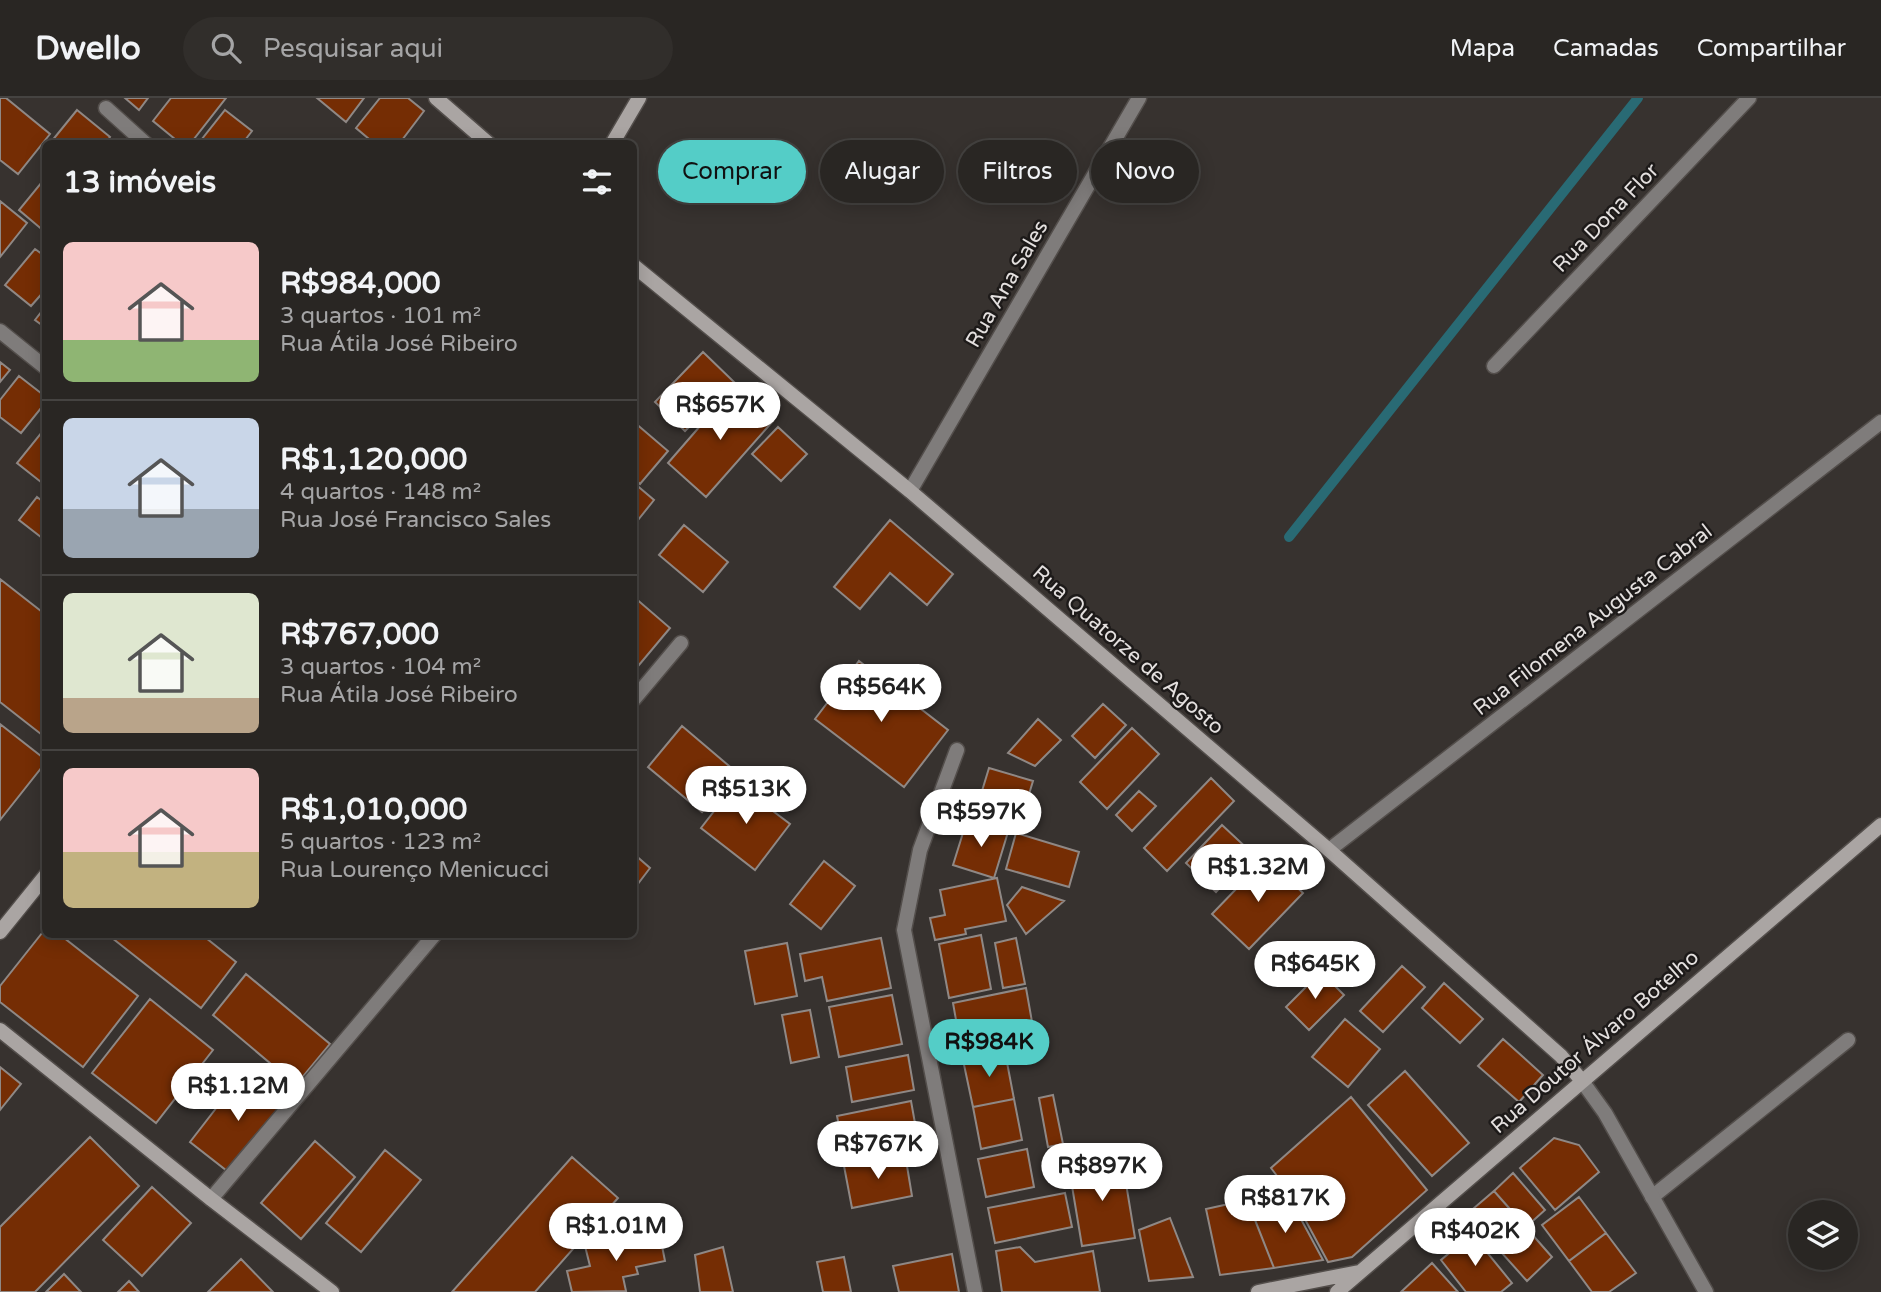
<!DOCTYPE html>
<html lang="pt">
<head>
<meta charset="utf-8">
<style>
	:root { --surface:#292623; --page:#312e2b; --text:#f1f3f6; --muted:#a5a5a6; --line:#454341; --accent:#54cdc7 }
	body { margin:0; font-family:"Varela Round",sans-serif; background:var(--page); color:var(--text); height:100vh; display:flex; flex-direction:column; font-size:26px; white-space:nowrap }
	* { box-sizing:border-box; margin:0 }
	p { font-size:23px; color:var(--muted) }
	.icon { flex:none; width:38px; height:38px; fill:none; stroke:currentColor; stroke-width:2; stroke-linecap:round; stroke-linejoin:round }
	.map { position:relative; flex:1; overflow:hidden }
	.side { position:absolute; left:42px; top:42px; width:595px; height:798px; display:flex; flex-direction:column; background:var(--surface); border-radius:10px; box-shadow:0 4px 18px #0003,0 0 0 2px var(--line) }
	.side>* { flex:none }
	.hud { position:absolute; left:658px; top:42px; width:665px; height:63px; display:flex; gap:14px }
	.buttons { position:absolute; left:1788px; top:1102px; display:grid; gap:14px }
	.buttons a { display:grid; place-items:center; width:70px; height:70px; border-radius:50%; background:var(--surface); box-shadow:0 4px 18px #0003,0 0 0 2px var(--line); font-size:35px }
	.price { position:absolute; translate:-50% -60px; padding:0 16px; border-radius:24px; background:#fff; color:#222; font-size:23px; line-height:46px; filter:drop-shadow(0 2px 4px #0008) }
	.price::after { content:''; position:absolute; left:50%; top:42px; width:21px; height:16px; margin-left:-10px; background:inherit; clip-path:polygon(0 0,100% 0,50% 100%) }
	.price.on { background:var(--accent); color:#111 }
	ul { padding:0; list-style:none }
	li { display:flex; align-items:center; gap:21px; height:175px; padding:0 21px }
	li+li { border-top:2px solid var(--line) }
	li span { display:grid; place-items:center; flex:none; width:196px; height:140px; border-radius:10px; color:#555 }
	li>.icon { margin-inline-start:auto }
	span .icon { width:84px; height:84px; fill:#fffc; stroke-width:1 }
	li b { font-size:30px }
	h2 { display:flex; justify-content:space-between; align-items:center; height:84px; padding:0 21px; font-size:30px }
	.chip { padding:0 24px; border-radius:32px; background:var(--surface); box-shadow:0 4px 18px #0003,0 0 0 2px var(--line); font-size:24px; line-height:63px }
	.chip.on { background:var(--accent); color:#111 }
	header { display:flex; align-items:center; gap:42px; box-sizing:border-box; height:98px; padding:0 35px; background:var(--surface); border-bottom:2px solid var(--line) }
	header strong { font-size:33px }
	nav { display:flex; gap:38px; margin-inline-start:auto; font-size:24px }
	.search { width:490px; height:63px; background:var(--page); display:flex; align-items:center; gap:18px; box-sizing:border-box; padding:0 24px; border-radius:38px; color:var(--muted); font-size:26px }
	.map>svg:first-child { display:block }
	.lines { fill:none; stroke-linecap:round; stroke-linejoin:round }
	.stream { stroke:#296a74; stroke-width:10 }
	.building { fill:#752d04; stroke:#8f8885; stroke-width:2 }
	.lane-casing { stroke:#534e4b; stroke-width:17 }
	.street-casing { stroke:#534e4b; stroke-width:17 }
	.secondary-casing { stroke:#534e4b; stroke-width:17 }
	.lane { stroke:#7f7c7b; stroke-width:14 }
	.street { stroke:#7f7c7b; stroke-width:14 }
	.secondary { stroke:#aaa5a3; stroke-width:14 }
	.labels { text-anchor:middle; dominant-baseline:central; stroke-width:5; stroke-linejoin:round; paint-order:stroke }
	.street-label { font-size:21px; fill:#e4e0df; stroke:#1d1a19 }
</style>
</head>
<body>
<header>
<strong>Dwello</strong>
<div class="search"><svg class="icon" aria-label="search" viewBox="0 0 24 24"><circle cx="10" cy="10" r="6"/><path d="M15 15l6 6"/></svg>Pesquisar aqui</div>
<nav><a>Mapa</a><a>Camadas</a><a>Compartilhar</a></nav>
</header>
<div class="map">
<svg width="1881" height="1194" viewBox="0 0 1881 1194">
	<rect width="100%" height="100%" fill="#37322f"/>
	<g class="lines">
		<path class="stream" d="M1289,439L1638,0"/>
	</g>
	<path class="building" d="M0,0H6L50,36L18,76L0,62Z
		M125,0H148L139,12Z
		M171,0H226L190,46H181L153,23Z
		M317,0H364L346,24Z
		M380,0H408L424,13L399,46H375L356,30Z
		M77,12L110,39L105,46H53L51,44Z
		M225,12L252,33L242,46H198Z
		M46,79V133L45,134L19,112Z
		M0,103L27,125L0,159Z
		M35,151L46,159V191L31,208L5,187Z
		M46,208V230L35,222Z
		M703,254L734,284L685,333L655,304Z
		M0,264L10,272L0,284Z
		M19,278L46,299V304L21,335L0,319V302Z
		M734,289L773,323L706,399L668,365Z
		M634,324L668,353L640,386L634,380Z
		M46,329V388L17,365Z
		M778,329L807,356L781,383L752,356Z
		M634,385L654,402L634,427Z
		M37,399L46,406V443L19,422Z
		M890,422L953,476L927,507L890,475L860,511L834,489Z
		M684,427L728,464L703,494L659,457Z
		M0,481L46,517V640L0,604Z
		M634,499L670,530L634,573Z
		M859,563L948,632L904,689L815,621Z
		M1103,606L1126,627L1095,660L1072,638Z
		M1038,621L1061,642L1035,668L1008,655Z
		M0,626L46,662V664L0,722Z
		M682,628L735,673L702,714L648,669Z
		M1132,630L1159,656L1107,711L1080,684Z
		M989,670L1033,683L1019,729L975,716Z
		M1211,680L1234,703L1167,773L1144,750Z
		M736,685L790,726L755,772L701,730Z
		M1139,693L1156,708L1132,733L1116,717Z
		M967,722L1008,734L994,780L953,767Z
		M1222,727L1252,755L1216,794L1186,765Z
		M1016,735L1079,754L1069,789L1006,771Z
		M634,756L650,770L634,791Z
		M1266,760L1303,795L1249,851L1212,816Z
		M824,763L855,788L821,831L790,806Z
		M997,780L1006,823L965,831L966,836L935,842L930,820L945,817L940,792Z
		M1022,789L1064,803L1026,836L1007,807Z
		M46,830V836H59L138,898L83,969L0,904V888Z
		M107,836H201L236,864L201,910Z
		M981,837L991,891L949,900L939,846Z
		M881,840L891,890L827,903L822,879L805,883L800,856Z
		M1016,840L1025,886L1003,890L995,845Z
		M787,845L797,898L755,906L745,853Z
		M1402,868L1425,889L1383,934L1360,913Z
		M1321,874L1344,897L1309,932L1286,909Z
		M246,876L330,946L296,987L213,917Z
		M1444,885L1483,921L1460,945L1422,910Z
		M1026,890L1034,935L961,950L953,905Z
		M892,897L902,946L839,959L829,909Z
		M150,901L213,952L156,1025L92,975Z
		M810,912L819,959L791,965L782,917Z
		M1345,921L1380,951L1348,989L1312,959Z
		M1503,941L1543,977L1519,1004L1478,968Z
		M1005,954L1014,1001L973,1009L963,962Z
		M908,957L914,992L852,1004L846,969Z
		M0,969L21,986L0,1012Z
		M245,973L286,1006L231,1076L190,1044Z
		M1405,973L1469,1045L1432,1078L1368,1007Z
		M1053,997L1063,1046L1048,1049L1039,1000Z
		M1351,999L1427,1092L1352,1159L1328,1164L1293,1099L1271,1070Z
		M1014,1001L1022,1042L981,1051L973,1009Z
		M911,1003L918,1042L845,1057L837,1018Z
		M90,1039L139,1088L35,1194H0V1129Z
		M1554,1040L1579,1047L1599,1074L1555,1112L1520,1070Z
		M315,1043L355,1079L301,1141L261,1105Z
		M1027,1051L1034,1089L986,1099L978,1061Z
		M385,1052L421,1082L361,1154L326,1125Z
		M905,1056L912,1098L852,1110L844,1068Z
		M572,1059L618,1100L535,1194H452Z
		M1122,1061L1135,1140L1082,1148L1069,1070Z
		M1513,1075L1545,1112L1526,1129L1494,1093Z
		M152,1089L191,1125L142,1178L103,1142Z
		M1494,1093L1552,1159L1527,1183L1467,1116Z
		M1065,1095L1072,1129L995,1145L988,1110Z
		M1289,1099L1323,1162L1274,1170L1252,1114Z
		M1579,1099L1606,1135L1569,1163L1542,1127Z
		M1247,1102L1274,1170L1220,1177L1206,1111Z
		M1170,1120L1193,1179L1149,1183L1139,1132Z
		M659,1133L665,1163L636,1169L638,1176L623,1179L626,1193L572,1194L567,1173L590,1168L585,1148Z
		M1606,1135L1636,1175L1609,1194H1592L1569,1163Z
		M1472,1136L1512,1185L1501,1194H1466L1441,1162Z
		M723,1149L733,1194H700L695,1157Z
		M1020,1149L1035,1164L1093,1153L1100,1194H1002L996,1153Z
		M952,1156L959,1194H899L893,1168Z
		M844,1159L851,1194H823L817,1164Z
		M241,1161L273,1194H208Z
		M1432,1165L1458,1194H1401Z
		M64,1176L81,1194H46Z
		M129,1183L139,1194H118Z"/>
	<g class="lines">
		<g class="lane-casing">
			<path id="lane" d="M1652,1099L1848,942"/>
		</g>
		<g class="street-casing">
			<path id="street" d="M106,10L146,46
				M0,233L46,270
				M1494,268L1749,0
				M910,393L1139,0
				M634,601L681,545
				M957,652L920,752L904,832L975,1194
				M1329,752L1881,324
				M1582,983L1605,1015L1706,1194
				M211,1101L435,836"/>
		</g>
		<g class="secondary-casing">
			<path id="secondary" d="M436,0L489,46
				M612,46L639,0
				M634,168L910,393L1329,752L1561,958L1582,983
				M0,834L46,777
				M0,932L211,1101L332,1194
				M1258,1194L1359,1174
				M1337,1194L1881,727"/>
		</g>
		<use href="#lane" class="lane"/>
		<use href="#street" class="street"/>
		<use href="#secondary" class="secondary"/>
	</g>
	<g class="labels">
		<g class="street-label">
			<text transform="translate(1606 120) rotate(-46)">Rua Dona Flor</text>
			<text transform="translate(1007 186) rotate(-60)">Rua Ana Sales</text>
			<text transform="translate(1593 522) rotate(-38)">Rua Filomena Augusta Cabral</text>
			<text transform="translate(1128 552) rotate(41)">Rua Quatorze de Agosto</text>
			<text transform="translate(1595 944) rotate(-41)">Rua Doutor Álvaro Botelho</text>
		</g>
	</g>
</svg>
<div class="buttons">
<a><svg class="icon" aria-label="layers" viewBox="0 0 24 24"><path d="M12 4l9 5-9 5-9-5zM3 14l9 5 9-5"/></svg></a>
</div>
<b class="price" style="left:720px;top:344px">R$657K</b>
<b class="price" style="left:881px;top:626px">R$564K</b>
<b class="price" style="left:746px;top:728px">R$513K</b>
<b class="price" style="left:981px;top:751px">R$597K</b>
<b class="price" style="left:1258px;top:806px">R$1.32M</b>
<b class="price" style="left:1315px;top:903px">R$645K</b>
<b class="price on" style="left:989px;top:981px">R$984K</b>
<b class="price" style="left:238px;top:1025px">R$1.12M</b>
<b class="price" style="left:878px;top:1083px">R$767K</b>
<b class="price" style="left:1102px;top:1105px">R$897K</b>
<b class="price" style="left:1285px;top:1137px">R$817K</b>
<b class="price" style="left:616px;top:1165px">R$1.01M</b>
<b class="price" style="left:1475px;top:1170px">R$402K</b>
<div class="hud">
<a class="chip on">Comprar</a>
<a class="chip">Alugar</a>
<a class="chip">Filtros</a>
<a class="chip">Novo</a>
</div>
<section class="side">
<h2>13 imóveis<svg class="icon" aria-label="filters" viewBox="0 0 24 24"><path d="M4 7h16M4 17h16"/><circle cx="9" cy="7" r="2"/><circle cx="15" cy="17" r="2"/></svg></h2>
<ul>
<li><span style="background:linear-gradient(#f6c9c9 70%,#8fb573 0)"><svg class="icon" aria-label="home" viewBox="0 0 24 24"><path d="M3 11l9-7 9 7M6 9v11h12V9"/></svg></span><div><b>R$984,000</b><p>3 quartos · 101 m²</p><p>Rua Átila José Ribeiro</p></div></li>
<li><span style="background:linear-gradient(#c9d6e8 65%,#9aa5b1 0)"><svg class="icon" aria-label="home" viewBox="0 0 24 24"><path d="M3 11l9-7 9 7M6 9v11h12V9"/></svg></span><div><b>R$1,120,000</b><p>4 quartos · 148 m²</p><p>Rua José Francisco Sales</p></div></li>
<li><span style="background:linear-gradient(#dfe7d0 75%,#b9a48a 0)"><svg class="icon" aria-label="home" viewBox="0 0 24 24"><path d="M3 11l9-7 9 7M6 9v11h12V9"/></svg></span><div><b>R$767,000</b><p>3 quartos · 104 m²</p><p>Rua Átila José Ribeiro</p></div></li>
<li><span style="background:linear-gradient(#f6c9c9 60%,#c2b280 0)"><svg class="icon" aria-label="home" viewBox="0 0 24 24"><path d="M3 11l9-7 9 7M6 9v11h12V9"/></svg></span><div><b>R$1,010,000</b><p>5 quartos · 123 m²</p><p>Rua Lourenço Menicucci</p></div></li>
</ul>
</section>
</div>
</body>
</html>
